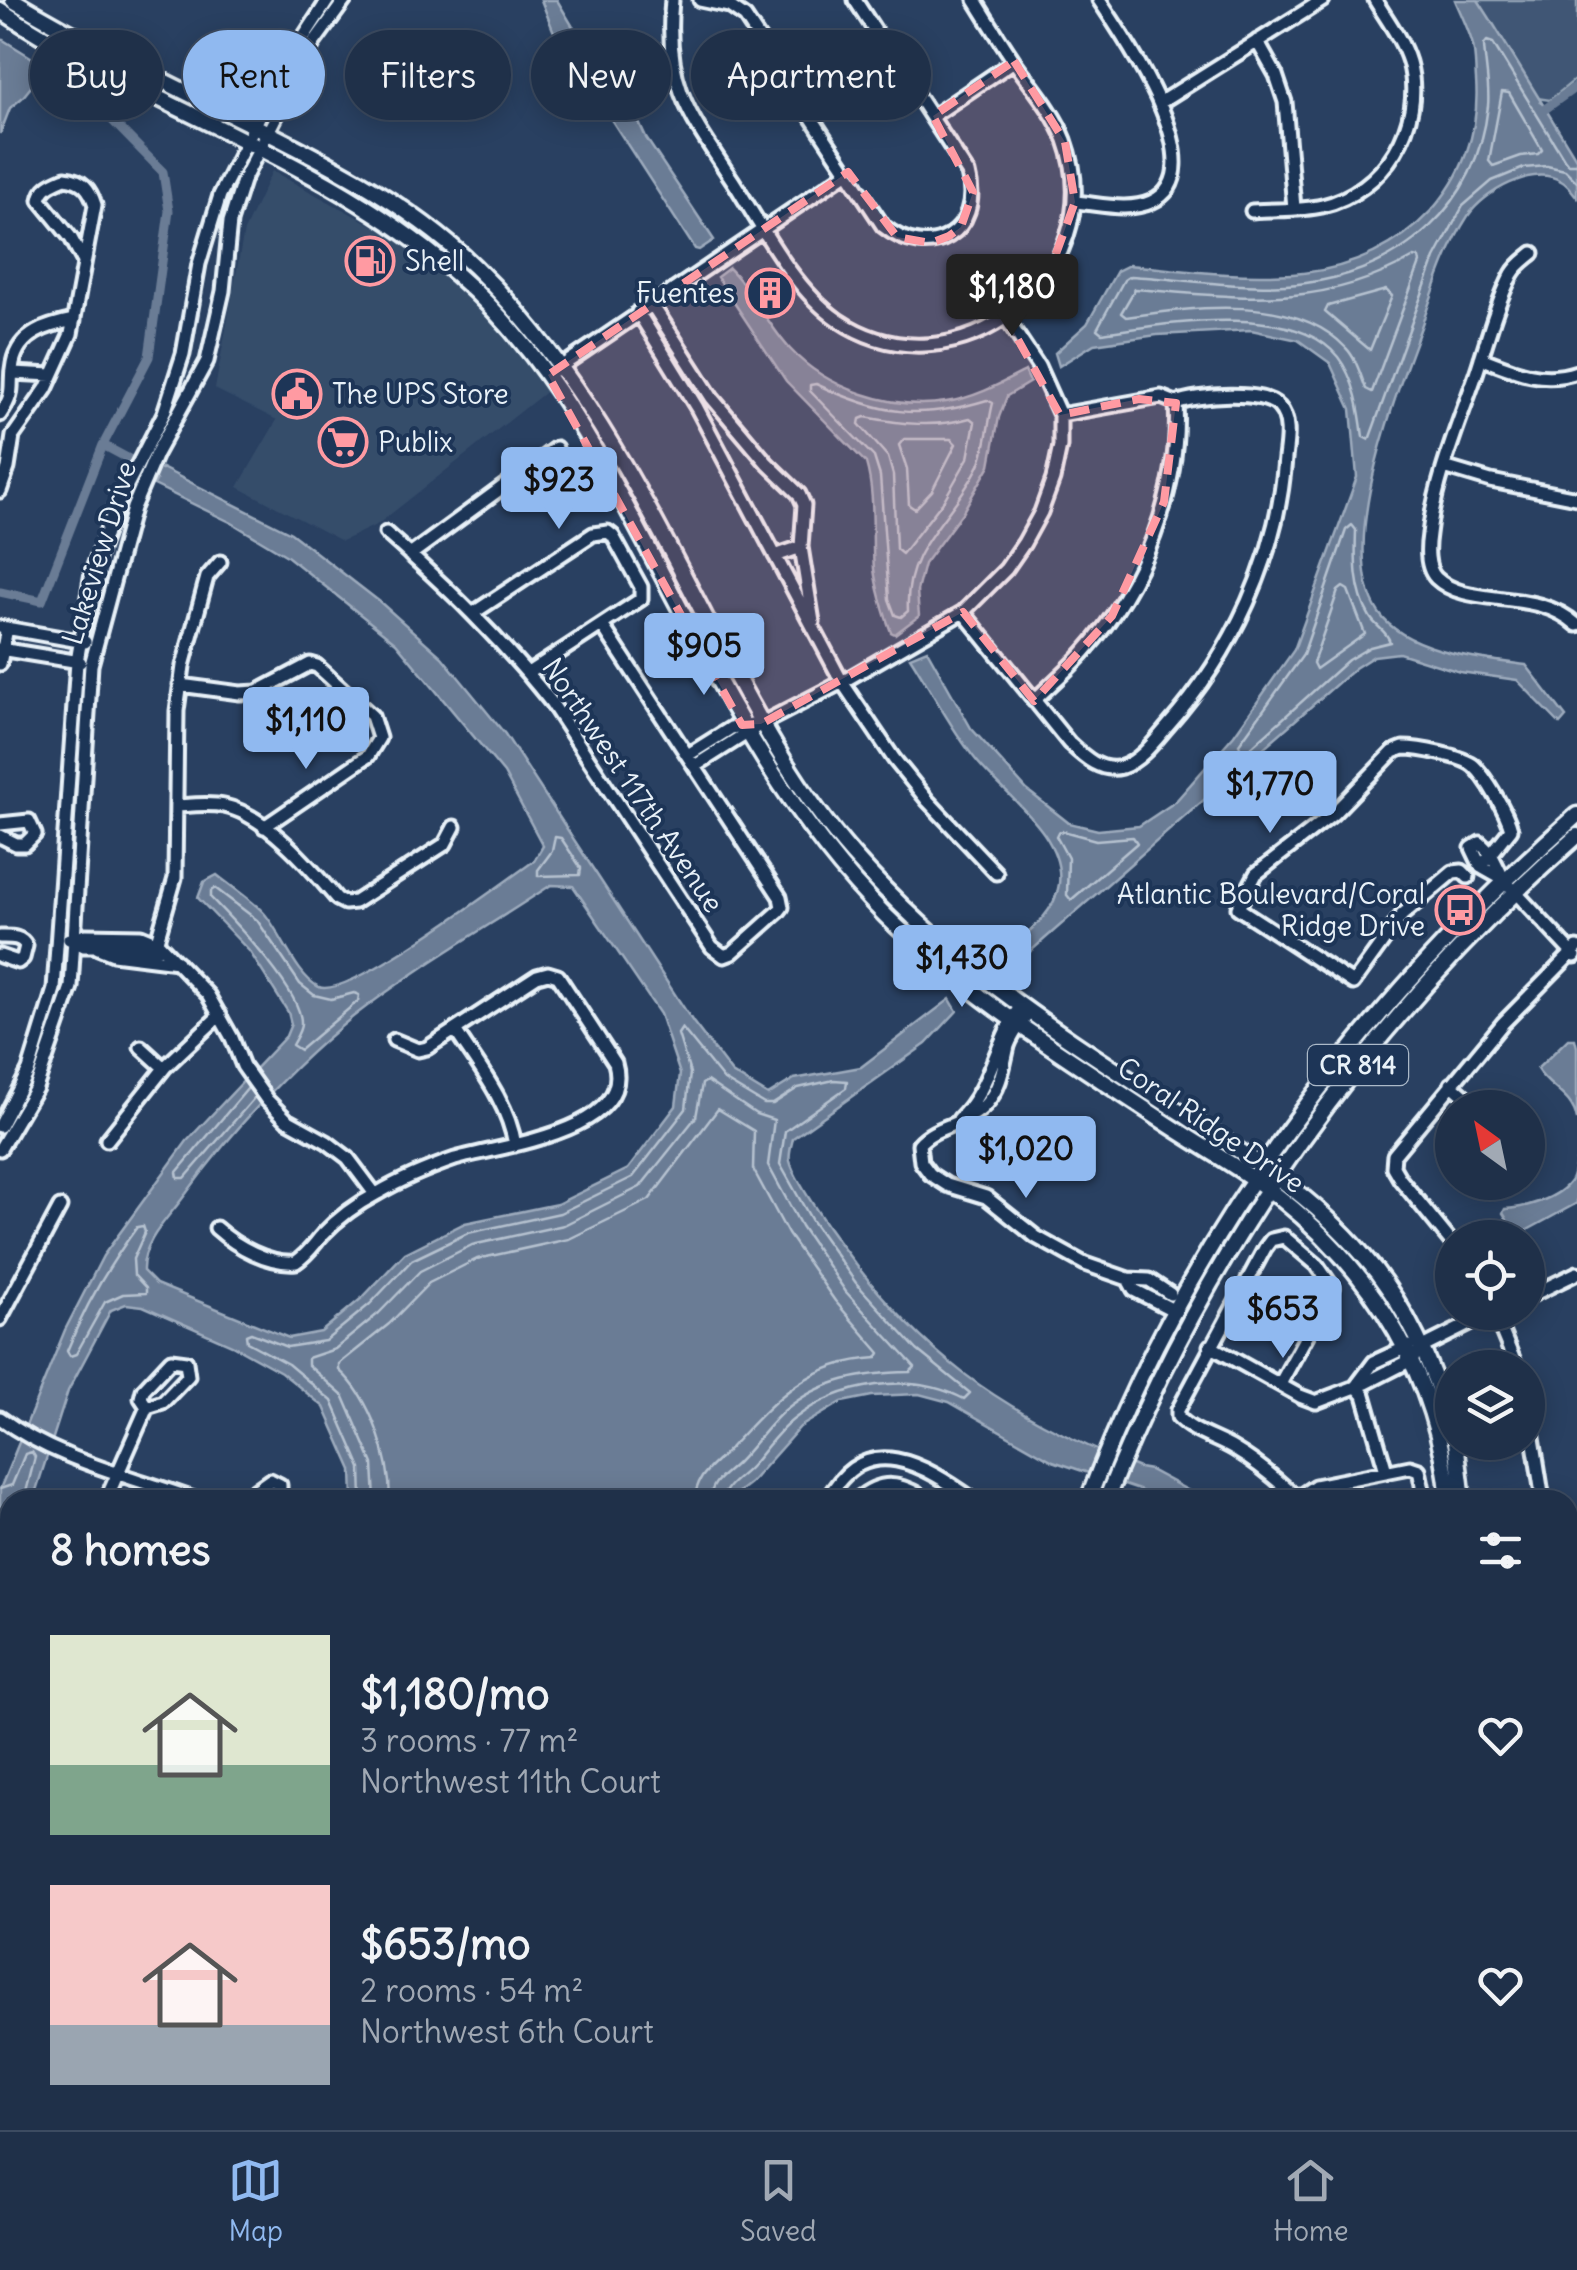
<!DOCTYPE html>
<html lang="en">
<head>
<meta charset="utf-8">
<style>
	:root { --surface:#1f3049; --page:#273850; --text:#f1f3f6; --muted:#a1a9b4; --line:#3c4b61; --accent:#90b9f0 }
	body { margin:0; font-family:Delius,sans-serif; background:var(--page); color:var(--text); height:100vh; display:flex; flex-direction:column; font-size:38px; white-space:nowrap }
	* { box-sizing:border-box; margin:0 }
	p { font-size:32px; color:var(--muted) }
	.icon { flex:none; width:55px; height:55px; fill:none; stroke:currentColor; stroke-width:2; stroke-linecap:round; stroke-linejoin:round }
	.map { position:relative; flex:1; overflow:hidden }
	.panel { position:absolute; left:0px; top:1490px; width:1578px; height:640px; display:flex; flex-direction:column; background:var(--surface); border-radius:30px 30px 0 0; box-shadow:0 5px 25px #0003,0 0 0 2px var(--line) }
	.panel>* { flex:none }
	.banner { position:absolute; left:30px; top:30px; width:1000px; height:90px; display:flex; gap:20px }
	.needle { width:65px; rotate:327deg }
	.tools { position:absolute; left:1435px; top:1090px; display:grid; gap:20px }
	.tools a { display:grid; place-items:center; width:110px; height:110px; border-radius:50%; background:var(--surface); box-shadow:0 5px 25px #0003,0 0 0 2px var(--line); font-size:50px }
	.price { position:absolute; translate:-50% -85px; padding:0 22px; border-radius:10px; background:var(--accent); color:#111; font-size:32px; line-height:65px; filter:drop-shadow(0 2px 5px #0008) }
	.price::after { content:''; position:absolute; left:50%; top:60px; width:30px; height:22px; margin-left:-15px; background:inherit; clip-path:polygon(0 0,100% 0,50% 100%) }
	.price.selected { background:#222; color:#fff }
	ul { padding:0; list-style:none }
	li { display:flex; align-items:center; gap:30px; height:250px; padding:0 50px }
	li span { display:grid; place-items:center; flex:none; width:280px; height:200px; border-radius:0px; color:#555 }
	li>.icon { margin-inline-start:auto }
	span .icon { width:120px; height:120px; fill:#fffc; stroke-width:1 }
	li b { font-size:42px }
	h2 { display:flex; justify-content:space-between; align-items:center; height:120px; padding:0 50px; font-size:42px }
	.pill { padding:0 35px; border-radius:45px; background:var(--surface); box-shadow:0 5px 25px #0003,0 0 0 2px var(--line); font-size:35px; line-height:90px }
	.pill.selected { background:var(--accent); color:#111 }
	.dock { display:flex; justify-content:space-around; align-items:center; height:140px; border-top:2px solid var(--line); background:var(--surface); font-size:28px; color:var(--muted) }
	.dock a { display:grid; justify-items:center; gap:5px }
	.dock .selected { color:var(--accent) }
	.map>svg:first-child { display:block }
	.built { fill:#364d6b }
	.green { fill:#415774; stroke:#94a4b6; stroke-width:2.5 }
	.water { fill:#6b7c95; stroke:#9dabbd; stroke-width:2.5; fill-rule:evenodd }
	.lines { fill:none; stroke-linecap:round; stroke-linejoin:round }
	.shore { stroke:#b6c2d0; stroke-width:2.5 }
	.canal { stroke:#6b7c95; stroke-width:9 }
	.minor-casing { stroke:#e8f1f8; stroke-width:19 }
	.major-casing { stroke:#e8f1f8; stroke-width:21 }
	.minor { stroke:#1d3557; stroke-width:11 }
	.major { stroke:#1d3557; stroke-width:14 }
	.marked { fill:#ff9aa2; fill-opacity:0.2; stroke:#ff9aa2; stroke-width:8; stroke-dasharray:20 12; stroke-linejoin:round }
	.labels { text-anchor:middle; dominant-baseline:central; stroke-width:8; stroke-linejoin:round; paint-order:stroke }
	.shield { fill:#1d3557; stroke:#abb9c8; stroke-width:2.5 }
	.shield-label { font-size:25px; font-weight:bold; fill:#e8f1f8 }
	.poi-label { font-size:28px; fill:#e8f1f8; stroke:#1d3557; text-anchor:start }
	.street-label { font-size:28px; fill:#e8f1f8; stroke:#1d3557 }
</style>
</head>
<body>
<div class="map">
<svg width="1577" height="2130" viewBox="0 0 1577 2130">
	<rect width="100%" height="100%" fill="#294061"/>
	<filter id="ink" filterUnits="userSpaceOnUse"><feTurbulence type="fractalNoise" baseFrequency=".01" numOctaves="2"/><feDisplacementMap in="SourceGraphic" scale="20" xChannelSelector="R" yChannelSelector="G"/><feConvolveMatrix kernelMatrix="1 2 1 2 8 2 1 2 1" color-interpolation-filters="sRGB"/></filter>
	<g filter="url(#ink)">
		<path class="built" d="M272,171L414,248L468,290L548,390L378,524L342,541L238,487L277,420L215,389L244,231Z
			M1577,1984V2130H1528L1527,2120H1568V1985Z"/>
		<path class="green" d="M1478,0H1577V78L1550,100L1537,98Z"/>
		<path class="water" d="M541,0H557L573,27L606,45L619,55L626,94L646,138L714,240L699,250L695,249L553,30Z
			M1455,0H1478L1489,17L1577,160V197C1573,192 1567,184 1561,181C1533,164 1484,192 1468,216C1446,250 1434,290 1421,327C1396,395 1335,547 1379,613C1406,652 1483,659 1526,665L1566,717L1560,724L1517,680L1460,672L1399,653L1374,656L1355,668L1008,971L997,959C1020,938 1055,917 1059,884C1065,834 1004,795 976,760C951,729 932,691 910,657L927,650L971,728L1027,790L1069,823L1098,830L1139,826L1175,802L1234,735L1294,650L1357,477L1351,409L1330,363L1298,340L1251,330L1157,335L1094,344L1059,366L1055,353L1087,324L1117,271L1129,265C1186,271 1245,279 1303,273C1404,262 1484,184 1476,80C1475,68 1476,54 1472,42C1468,28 1461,14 1455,0Z
			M0,38L47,67L22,98L10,108L0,134Z
			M729,268C753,291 767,324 790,349C826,388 892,411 946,402C974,398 1000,384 1025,371L1030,382L1007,396L999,417L990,465L962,513L924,564L917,591L919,616L895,634L891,632C883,610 877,591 874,569C871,534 876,497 866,463L786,381L717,277Z
			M162,468L291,533L380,602L442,657L505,734L693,1022L732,1073L768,1095L794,1079L861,1067L950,999L957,1011L926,1044L793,1138C792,1144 788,1154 790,1161C794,1178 818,1212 828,1227C917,1354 997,1410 1139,1468L1150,1470L1206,1500H1158L1139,1490L1053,1461L949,1402L919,1394L872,1396L842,1402L800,1427L750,1483L728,1500H353L352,1470L324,1407L281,1372L232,1345L143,1306L126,1304L111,1310L68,1391L33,1500H10V1546L0,1565V1489L65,1330L103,1256L187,1141L286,1036L291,1024L288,1012L250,952L198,898L204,882L217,875C232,887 251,899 264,913C281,932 296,976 319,987C348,1000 503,882 534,861L543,846L504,773L396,643L287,556L232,523L154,485ZM551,885L573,886L660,1014L680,1074L676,1106L628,1169L557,1204L465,1223L405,1253L363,1297L321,1332L289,1338L156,1284L143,1271C142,1243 166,1220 182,1199C231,1132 289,1068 354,1016C416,968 486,928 551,885Z
			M1568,1039H1575L1577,1047V1120C1573,1095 1548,1088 1537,1069Z
			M1577,1157V1203L1522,1233L1514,1231L1503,1213L1505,1209C1524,1208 1559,1199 1571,1180C1574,1174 1575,1164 1577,1157Z
			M10,1874V2041L0,2037V1875Z
			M68,2120H509L527,2130H71Z"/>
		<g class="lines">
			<path class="shore" d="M587,48L609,61L615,91L613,96L606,95L581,55V49Z
				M1502,92L1509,93L1542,150L1538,154L1521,156L1493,166L1489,161Z
				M1577,164H1568L1564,159L1493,43L1487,41L1484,45C1485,65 1490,87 1488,106C1477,206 1403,270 1306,283C1248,291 1188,279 1130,276L1124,280L1097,329L1102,333C1165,324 1293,301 1338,357C1355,379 1360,411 1363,437L1369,440L1435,258L1463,206L1492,181L1524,168L1547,166L1565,170L1577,182
				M1414,257L1419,258L1420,263L1372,392L1366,389C1361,376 1356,358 1346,348C1295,293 1193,307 1126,317L1121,313L1135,289C1238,297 1320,311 1414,257Z
				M1386,290L1392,296L1370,350L1325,312L1328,306Z
				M816,384C880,414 918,421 987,400L993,403C988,422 987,447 979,465C953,519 904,546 908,611L901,617L895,615L889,599L880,476L874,457L810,391V385Z
				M865,417C901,424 935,428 970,418L975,422L968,458L944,500L902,554L896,549L893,475L888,457L859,424L860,419Z
				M904,439H951L956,444L932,491L915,509L909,505L907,469L899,445Z
				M1352,525L1356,530C1355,559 1354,591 1370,617C1376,627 1387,631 1390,642L1370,647L1348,660L1247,751H1241L1239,744L1303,655L1346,530Z
				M1343,587L1348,590L1365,634L1316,669L1313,663L1338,591Z
				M1063,831L1096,840L1133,837L1137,843L1071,900L1067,895L1068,858L1056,836L1058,832Z
				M555,837L561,838L581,868L580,875L538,876V870L552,851Z
				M215,888L257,920L300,984L314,995L331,999L354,993L359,995L358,1001L300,1050L292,1045C295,1039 301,1031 301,1024C303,992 233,921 211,898V891Z
				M248,1088L177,1172L178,1178H185L255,1097
				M143,1226L145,1232L133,1259L134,1275L146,1288V1293L123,1294L105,1302L76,1354L70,1356L67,1351C85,1306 109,1265 137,1227Z
				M0,1489L12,1485L25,1454L32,1452L35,1457L24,1500
				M362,1500L361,1468L332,1401L288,1364L247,1342L246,1335L251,1333L287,1347L325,1341L370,1304L412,1260L468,1233L560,1213L633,1177L686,1109L690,1073L678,1034L682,1028L724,1080L764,1104H773L798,1088L834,1080L847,1081L846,1088L785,1131L780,1164L812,1221L856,1283L917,1350L970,1393L964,1399C911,1371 840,1383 794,1419C778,1431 765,1450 752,1465C742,1477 724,1485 723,1500
				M375,1500L373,1464L344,1397L308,1365V1358L335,1349L379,1313L420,1271L472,1245L564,1225L640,1187L696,1117L702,1084L707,1081L756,1114L774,1120L768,1165L801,1226L846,1292L915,1367L910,1372C864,1373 822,1379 785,1410C767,1426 753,1447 737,1463C724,1476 711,1481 710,1500
				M390,1500C390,1458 372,1399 339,1370V1364L389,1324L429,1283L477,1259L569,1239L649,1200L718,1109L754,1131L753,1169L788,1234L835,1301L880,1353L877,1358C806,1362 773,1402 728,1450C713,1467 696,1474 695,1500"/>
			<path class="canal" d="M1545,109L1577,86
				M103,445L159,475
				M0,592L42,601L103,445L149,357L169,211L163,172L108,116L25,76"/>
			<g class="minor-casing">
				<path id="minor" d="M672,0C664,84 689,115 733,181C761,225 794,290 838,320C957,400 1114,275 1065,140C1054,112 1033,88 1016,64C1002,43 988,21 975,0
					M700,0L729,6L745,17L883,226C930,264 984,232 968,173L855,0
					M1257,41L1276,75L1285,102L1294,208
					M1161,102L1323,0
					M933,116L1014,61
					M1075,202C1099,204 1129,212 1151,202C1219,173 1123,36 1099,0
					M1252,211C1275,209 1300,211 1322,206C1384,192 1426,123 1409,62C1402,39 1387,20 1375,0
					M1533,253C1526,259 1517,265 1512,274C1496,305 1487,341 1476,374C1458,426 1435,480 1429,534C1427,547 1426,568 1436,578C1468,609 1536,587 1577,625
					M651,303L712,398L767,463L799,494L804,505L801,547L813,622
					M638,312L697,408L842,682L894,759L928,801L996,873
					M1481,358C1514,371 1542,384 1577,372
					M556,370L848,172
					M13,373L52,375
					M0,415C17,390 8,387 13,363C19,333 48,325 74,320
					M1444,467L1491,481L1577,498
					M0,491L8,468L13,436L46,389L71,334L95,205C90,189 83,180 65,178C53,183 42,187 40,200L71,238L84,262
					M386,533C446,586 501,639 551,702L712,947L724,956L732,953L778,912L782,907L780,897L602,625
					M410,555L556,448
					M775,556L801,547
					M475,612L593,534L608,532L613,536L641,587V599L528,673
					M963,612L1069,743C1083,756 1100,773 1122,767C1140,761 1155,741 1167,727C1232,654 1278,557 1285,458C1287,442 1291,420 1279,407C1264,389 1196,395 1176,403L1161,397L1060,415
					M0,627L85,642
					M0,649L80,662
					M0,664L7,628
					M180,685L240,693L257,692L310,664L317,666L372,716L379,738L368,756L264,827
					M1034,701C1050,685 1069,669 1084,652C1143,586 1181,491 1176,403
					M688,755L731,728L752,724
					M695,766L761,724L842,682L963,612L1006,569L1024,543L1041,512L1053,479L1060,446V415L1038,366L1006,318
					M177,806C193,805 209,803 224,806C265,814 311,868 337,899L345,903L355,902L445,844L454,827
					M0,824L29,821L35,834L25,844H16L0,836
					M1468,877L1462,871L1453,872L1402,915L1353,983L1238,908L1256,874L1333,814L1393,752L1403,748C1418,748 1463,756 1474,766C1486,777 1507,813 1511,829L1481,867
					M1504,880L1491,854L1480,843L1472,848L1481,867L1504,880L1575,956
					M0,937C11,937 21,936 26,946L23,958L18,962L0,956
					M69,939L84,946L131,945L158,949
					M75,940L85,935L141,936L158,943L208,995L232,1038L243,1066L267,1100L287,1120L327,1142L348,1158L375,1194
					M98,948L113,954L177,962
					M152,958L175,878L177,711L183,666L207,577L220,562
					M1029,1013C1021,1023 1012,1034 1008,1046C1003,1067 1001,1087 986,1104C968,1125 936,1124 919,1144L921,1162L930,1174L947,1185L986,1197L1036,1237L1085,1264L1128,1279L1149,1280L1170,1294
					M455,1030C479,1067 508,1102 515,1145
					M141,1047L164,1068
					M1451,1084L1478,1108
					M959,1119C991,1088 995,1042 1020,1007
					M0,1126L29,1070L54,989L77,662L92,572L113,513L164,413L183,354L199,264L220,195L283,69L328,0
					M107,1140L165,1067L220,1015
					M0,1149L36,1088L71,987L91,665L133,508L156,454L207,361L223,291L230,222L243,181L313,44L345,0
					M216,1228C237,1247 268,1264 296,1262C308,1254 314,1244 323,1234C338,1218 359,1203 378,1193C402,1179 429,1168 455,1159C498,1146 635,1132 615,1063L558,976L548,973L537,976L427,1048L418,1050L394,1040
					M1452,1243L1400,1179L1393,1167L1394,1155L1503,1023L1577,948
					M1128,1279L1134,1290L1175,1311
					M1528,1297L1577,1273
					M1494,1312L1517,1368
					M0,1319L60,1207
					M1210,1346L1300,1396L1316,1402L1366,1383L1411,1360L1423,1347L1493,1312
					M1280,1384L1333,1288L1317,1265L1284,1237L1271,1240L1265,1248L1178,1410V1417C1193,1433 1216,1438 1234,1449C1258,1463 1279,1481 1299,1500
					M1356,1386L1364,1395L1386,1471
					M1356,1386L1374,1362L1409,1346
					M1528,1406L1543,1500
					M0,1418C56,1460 131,1476 196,1500
					M1297,1498L1315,1486L1410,1467L1419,1470L1425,1500
					M106,1500L147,1407L141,1398L143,1390L171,1360L186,1362L188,1376L163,1402L147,1407
					M242,1500L270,1480L280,1485V1500
					M827,1500C866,1428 924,1465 974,1500
					M857,1500C881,1479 901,1482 927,1500
					M1568,1661L1577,1665
					M0,1691L10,1680
					M0,1783L10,1793
					M1576,1821L1577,1849
					M1568,1958L1577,1957
					M613,2120L623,2130
					M1052,2120L1089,2130
					M1175,2120L1176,2130
					M1281,2120L1282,2130
					M1416,2120L1417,2130
					M33,2130L38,2120
					M825,2130L828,2120
					M1005,2130L1008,2120"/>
			</g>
			<g class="major-casing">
				<path id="major" d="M13,0C85,43 161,80 236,117C320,158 407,201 475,267C582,371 646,503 714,634C754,711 795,789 853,855C945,959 1040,1021 1155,1096C1228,1144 1305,1187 1362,1254C1407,1305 1433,1366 1452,1430
					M0,10C147,108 321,156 456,274C537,344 588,434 637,527C710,663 775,806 886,916C968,997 1067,1057 1163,1121C1202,1147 1244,1170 1280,1198C1375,1273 1438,1379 1449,1500
					M1456,1442L1463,1500
					M1088,1500C1187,1234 1365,1001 1577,815
					M1106,1500C1208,1244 1369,1018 1577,836
					M1498,2120L1499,2130
					M1515,2120L1516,2130
					M905,2130L907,2120
					M922,2130L925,2120"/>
			</g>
			<use href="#minor" class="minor"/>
			<use href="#major" class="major"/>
		</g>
	</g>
	<path class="marked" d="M1014,61L1065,142L1075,202L1046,281L1006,318L1060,415L1139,399L1176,403L1164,502L1112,616L1034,701L963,612L761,724L742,725L548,375L848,172L897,237L931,243L949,236L961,227L973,192L933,116Z"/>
	<defs>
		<g id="fuel-ring" transform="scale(2.5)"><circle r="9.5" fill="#1d3557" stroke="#ff9aa2" stroke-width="1.5"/><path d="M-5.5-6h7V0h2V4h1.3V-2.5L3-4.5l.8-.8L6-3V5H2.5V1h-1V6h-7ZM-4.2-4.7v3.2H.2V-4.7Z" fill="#ff9aa2"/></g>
		<g id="building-ring" transform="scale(2.5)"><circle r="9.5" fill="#1d3557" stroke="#ff9aa2" stroke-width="1.5"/><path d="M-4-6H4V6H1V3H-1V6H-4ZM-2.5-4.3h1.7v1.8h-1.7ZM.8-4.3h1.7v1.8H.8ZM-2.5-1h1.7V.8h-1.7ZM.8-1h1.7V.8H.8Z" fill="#ff9aa2"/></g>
		<g id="civic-ring" transform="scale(2.5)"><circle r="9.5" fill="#1d3557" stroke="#ff9aa2" stroke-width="1.5"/><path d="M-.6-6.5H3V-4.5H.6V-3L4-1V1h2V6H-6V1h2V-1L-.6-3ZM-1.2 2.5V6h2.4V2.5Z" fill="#ff9aa2"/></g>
		<g id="supermarket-ring" transform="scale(2.5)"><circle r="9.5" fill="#1d3557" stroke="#ff9aa2" stroke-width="1.5"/><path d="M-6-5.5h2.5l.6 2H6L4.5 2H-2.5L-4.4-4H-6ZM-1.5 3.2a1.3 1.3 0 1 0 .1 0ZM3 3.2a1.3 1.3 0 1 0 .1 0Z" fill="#ff9aa2"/></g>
		<g id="bus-ring" transform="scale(2.5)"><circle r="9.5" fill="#1d3557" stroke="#ff9aa2" stroke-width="1.5"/><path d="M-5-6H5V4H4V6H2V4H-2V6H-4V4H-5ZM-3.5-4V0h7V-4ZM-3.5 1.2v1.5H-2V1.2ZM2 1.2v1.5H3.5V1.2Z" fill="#ff9aa2"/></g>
	</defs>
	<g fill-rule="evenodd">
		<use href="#fuel-ring" x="370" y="261"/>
		<use href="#building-ring" x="770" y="293"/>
		<use href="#civic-ring" x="297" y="394"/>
		<use href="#supermarket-ring" x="343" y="442"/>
		<use href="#bus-ring" x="1460" y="910"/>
	</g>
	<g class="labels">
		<rect class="shield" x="1308" y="1045" width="100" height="40" rx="8"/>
		<g class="shield-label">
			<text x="1358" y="1065">CR 814</text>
		</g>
		<g class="poi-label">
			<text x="405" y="261">Shell</text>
			<text x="735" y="293" text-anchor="end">Fuentes</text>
			<text x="332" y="394">The UPS Store</text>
			<text x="378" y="442">Publix</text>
			<text x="1425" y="894" text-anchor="end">Atlantic Boulevard/Coral<tspan x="1425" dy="32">Ridge Drive</tspan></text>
		</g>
		<g class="street-label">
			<text transform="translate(99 553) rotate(-73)">Lakeview Drive</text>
			<text transform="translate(633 785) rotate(56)">Northwest 117th Avenue</text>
			<text transform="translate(1211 1125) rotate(34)">Coral Ridge Drive</text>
		</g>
	</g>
</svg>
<div class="tools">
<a><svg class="needle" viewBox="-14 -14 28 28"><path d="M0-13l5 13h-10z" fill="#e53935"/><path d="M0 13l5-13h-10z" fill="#a1a9b4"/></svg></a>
<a><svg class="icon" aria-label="locate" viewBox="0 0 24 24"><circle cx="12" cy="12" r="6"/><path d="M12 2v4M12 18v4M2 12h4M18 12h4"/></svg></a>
<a><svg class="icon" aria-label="layers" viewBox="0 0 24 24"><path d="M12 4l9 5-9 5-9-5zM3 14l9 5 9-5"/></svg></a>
</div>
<b class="price selected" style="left:1012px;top:339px">$1,180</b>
<b class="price" style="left:559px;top:532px">$923</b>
<b class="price" style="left:704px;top:698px">$905</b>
<b class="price" style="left:306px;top:772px">$1,110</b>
<b class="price" style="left:1270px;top:836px">$1,770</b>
<b class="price" style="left:962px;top:1010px">$1,430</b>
<b class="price" style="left:1026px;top:1201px">$1,020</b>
<b class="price" style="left:1283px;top:1361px">$653</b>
<div class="banner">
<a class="pill">Buy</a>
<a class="pill selected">Rent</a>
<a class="pill">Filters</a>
<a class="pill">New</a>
<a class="pill">Apartment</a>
</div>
<section class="panel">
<h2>8 homes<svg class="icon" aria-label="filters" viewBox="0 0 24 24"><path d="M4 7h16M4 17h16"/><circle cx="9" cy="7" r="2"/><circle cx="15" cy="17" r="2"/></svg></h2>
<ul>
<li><span style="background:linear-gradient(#dfe7d0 65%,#7fa58c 0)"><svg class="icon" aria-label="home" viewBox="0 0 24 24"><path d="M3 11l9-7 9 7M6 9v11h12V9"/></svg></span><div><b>$1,180/mo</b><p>3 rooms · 77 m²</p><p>Northwest 11th Court</p></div><svg class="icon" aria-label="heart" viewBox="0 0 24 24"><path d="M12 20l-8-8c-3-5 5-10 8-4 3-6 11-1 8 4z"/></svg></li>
<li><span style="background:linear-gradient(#f6c9c9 70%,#9aa5b1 0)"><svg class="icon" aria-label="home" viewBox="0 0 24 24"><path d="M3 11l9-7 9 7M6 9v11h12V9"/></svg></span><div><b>$653/mo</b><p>2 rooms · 54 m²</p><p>Northwest 6th Court</p></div><svg class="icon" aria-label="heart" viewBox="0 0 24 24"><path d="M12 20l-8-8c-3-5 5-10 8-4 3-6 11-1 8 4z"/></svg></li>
</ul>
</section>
</div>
<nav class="dock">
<a class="selected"><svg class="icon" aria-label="map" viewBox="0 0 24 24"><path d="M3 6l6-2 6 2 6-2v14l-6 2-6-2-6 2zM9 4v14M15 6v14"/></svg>Map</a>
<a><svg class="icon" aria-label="saved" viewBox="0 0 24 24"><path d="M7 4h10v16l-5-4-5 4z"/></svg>Saved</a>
<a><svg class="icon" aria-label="home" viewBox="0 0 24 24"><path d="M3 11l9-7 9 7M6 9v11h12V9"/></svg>Home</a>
</nav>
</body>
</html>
